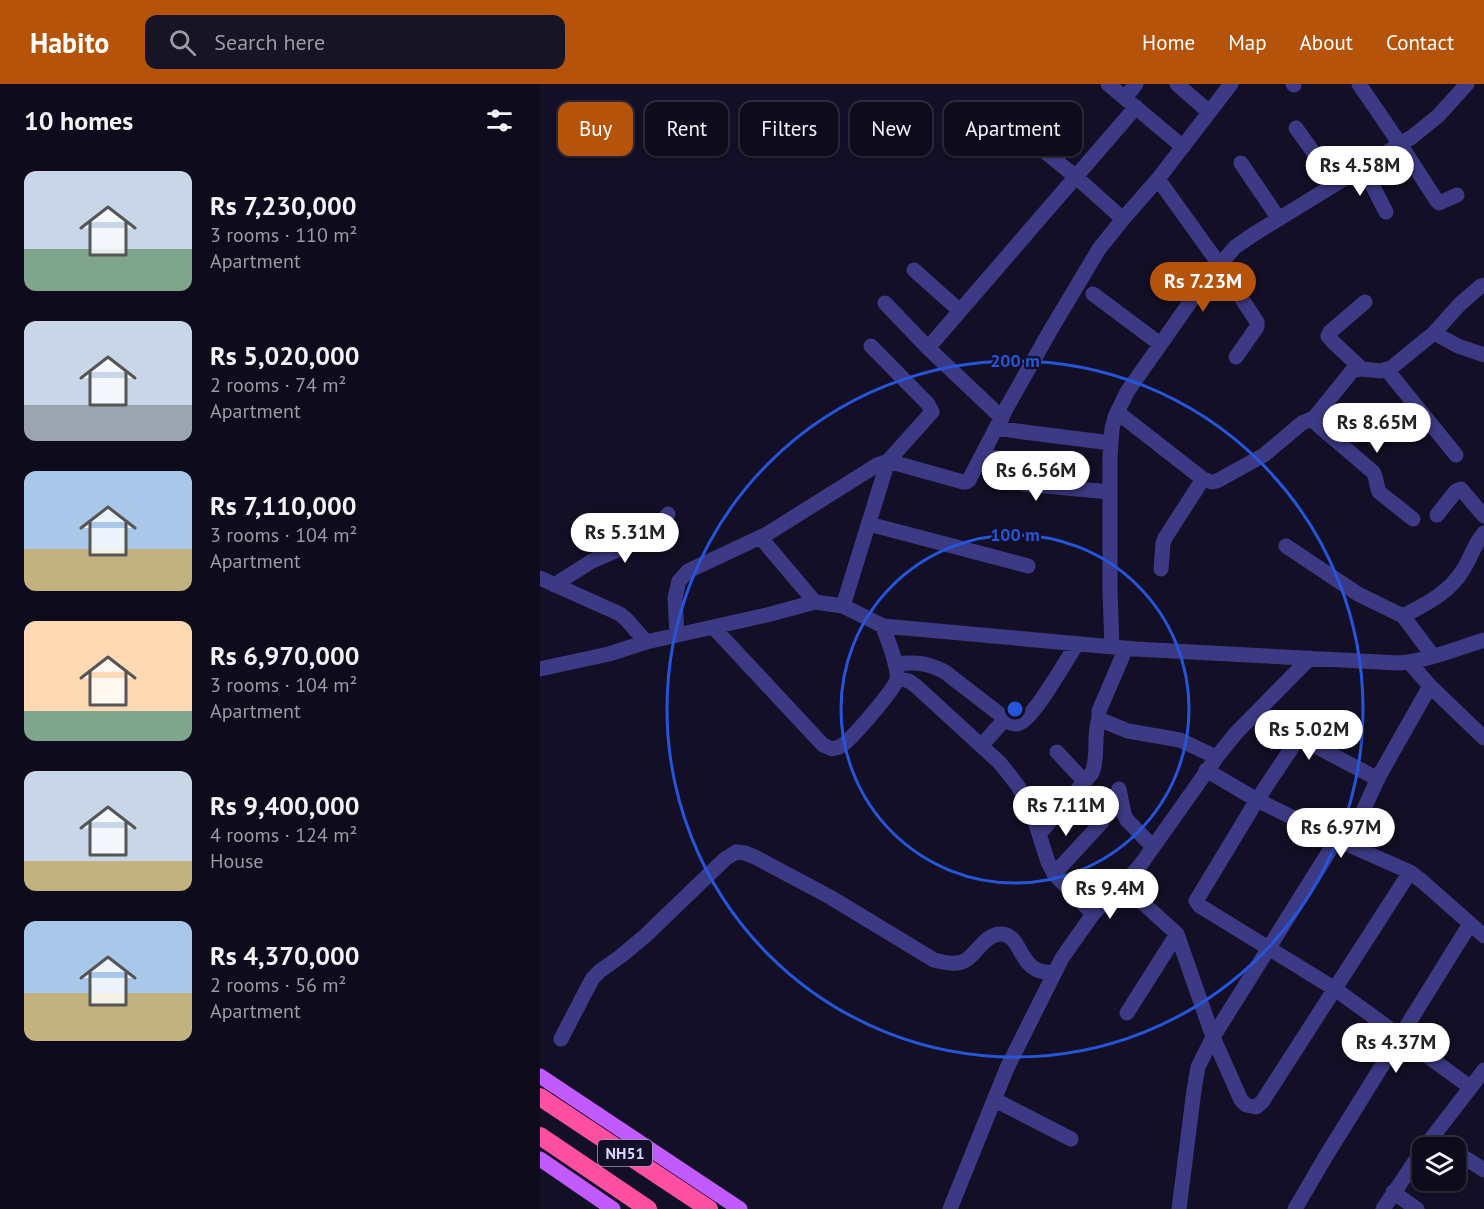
<!DOCTYPE html>
<html lang="en">
<head>
<meta charset="utf-8">
<style>
	:root { --surface:#0e0b1c; --page:#171425; --text:#f1f3f6; --muted:#9b9ba3; --line:#2e2b3b; --accent:#b45309 }
	body { margin:0; font-family:"PT Sans",sans-serif; background:var(--page); color:var(--text); height:100vh; display:flex; flex-direction:column; font-size:22px; white-space:nowrap }
	* { box-sizing:border-box; margin:0 }
	p { font-size:20px; color:var(--muted) }
	.icon { flex:none; width:33px; height:33px; fill:none; stroke:currentColor; stroke-width:2; stroke-linecap:round; stroke-linejoin:round }
	.map { position:relative; flex:1; overflow:hidden }
	.panel { display:flex; flex-direction:column; background:var(--surface); width:540px }
	.panel>* { flex:none }
	.hud { position:absolute; left:18px; top:18px; width:570px; height:54px; display:flex; gap:12px }
	.fabs { position:absolute; left:872px; top:1053px; display:grid; gap:12px }
	.fabs a { display:grid; place-items:center; width:54px; height:54px; border-radius:12px; background:var(--surface); box-shadow:0 2px 4px #0004,0 0 0 2px var(--line); font-size:30px }
	.price { position:absolute; translate:-50% -51px; padding:0 14px; border-radius:21px; background:#fff; color:#222; font-size:20px; line-height:39px; filter:drop-shadow(0 2px 3px #0008) }
	.price::after { content:''; position:absolute; left:50%; top:36px; width:18px; height:14px; margin-left:-9px; background:inherit; clip-path:polygon(0 0,100% 0,50% 100%) }
	.price.on { background:var(--accent); color:#fff }
	ul { padding:0; list-style:none }
	li { display:flex; align-items:center; gap:18px; height:150px; padding:0 24px }
	li span { display:grid; place-items:center; flex:none; width:168px; height:120px; border-radius:12px; color:#555 }
	li>.icon { margin-inline-start:auto }
	span .icon { width:72px; height:72px; fill:#fffc; stroke-width:1 }
	li b { font-size:26px }
	h2 { display:flex; justify-content:space-between; align-items:center; height:72px; padding:0 24px; font-size:26px }
	.chip { padding:0 21px; border-radius:12px; background:var(--surface); box-shadow:0 2px 4px #0004,0 0 0 2px var(--line); font-size:21px; line-height:54px }
	.chip.on { background:var(--accent); color:#fff }
	header { display:flex; align-items:center; gap:36px; box-sizing:border-box; height:84px; padding:0 30px; background:var(--accent); color:#fff }
	header strong { font-size:28px }
	nav { display:flex; gap:33px; margin-inline-start:auto; font-size:21px }
	.search { width:420px; height:54px; background:var(--page); display:flex; align-items:center; gap:15px; box-sizing:border-box; padding:0 21px; border-radius:12px; color:var(--muted); font-size:22px }
	main { display:flex; flex:1; min-height:0 }
	.map>svg:first-child { display:block }
	.lines { fill:none; stroke-linecap:round; stroke-linejoin:round }
	.minor { stroke:#3d3a85; stroke-width:15 }
	.major { stroke:#c25bff; stroke-width:15 }
	.highway { stroke:#ff4fa3; stroke-width:18 }
	.ring { fill:none; stroke:#2655da; stroke-width:3 }
	.labels { text-anchor:middle; dominant-baseline:central; stroke-width:4.5; stroke-linejoin:round; paint-order:stroke }
	.shield { fill:#130f26; stroke:#9e99be; stroke-width:1.5 }
	.shield-label { font-size:16px; font-weight:bold; fill:#d9d4ff }
	.centre { fill:#2655da; stroke:#130f26; stroke-width:3 }
	.ring-label { font-size:18px; text-anchor:middle; font-weight:bold; fill:#2655da; stroke:#130f26; stroke-width:4.5; stroke-linejoin:round; paint-order:stroke }
</style>
</head>
<body>
<header>
<strong>Habito</strong>
<div class="search"><svg class="icon" aria-label="search" viewBox="0 0 24 24"><circle cx="10" cy="10" r="6"/><path d="M15 15l6 6"/></svg>Search here</div>
<nav><a>Home</a><a>Map</a><a>About</a><a>Contact</a></nav>
</header>
<main>
<section class="panel">
<h2>10 homes<svg class="icon" aria-label="filters" viewBox="0 0 24 24"><path d="M4 7h16M4 17h16"/><circle cx="9" cy="7" r="2"/><circle cx="15" cy="17" r="2"/></svg></h2>
<ul>
<li><span style="background:linear-gradient(#c9d6e8 65%,#7fa58c 0)"><svg class="icon" aria-label="home" viewBox="0 0 24 24"><path d="M3 11l9-7 9 7M6 9v11h12V9"/></svg></span><div><b>Rs 7,230,000</b><p>3 rooms · 110 m²</p><p>Apartment</p></div></li>
<li><span style="background:linear-gradient(#c9d6e8 70%,#9aa5b1 0)"><svg class="icon" aria-label="home" viewBox="0 0 24 24"><path d="M3 11l9-7 9 7M6 9v11h12V9"/></svg></span><div><b>Rs 5,020,000</b><p>2 rooms · 74 m²</p><p>Apartment</p></div></li>
<li><span style="background:linear-gradient(#a9c7e8 65%,#c2b280 0)"><svg class="icon" aria-label="home" viewBox="0 0 24 24"><path d="M3 11l9-7 9 7M6 9v11h12V9"/></svg></span><div><b>Rs 7,110,000</b><p>3 rooms · 104 m²</p><p>Apartment</p></div></li>
<li><span style="background:linear-gradient(#ffd9b3 75%,#7fa58c 0)"><svg class="icon" aria-label="home" viewBox="0 0 24 24"><path d="M3 11l9-7 9 7M6 9v11h12V9"/></svg></span><div><b>Rs 6,970,000</b><p>3 rooms · 104 m²</p><p>Apartment</p></div></li>
<li><span style="background:linear-gradient(#c9d6e8 75%,#c2b280 0)"><svg class="icon" aria-label="home" viewBox="0 0 24 24"><path d="M3 11l9-7 9 7M6 9v11h12V9"/></svg></span><div><b>Rs 9,400,000</b><p>4 rooms · 124 m²</p><p>House</p></div></li>
<li><span style="background:linear-gradient(#a9c7e8 60%,#c2b280 0)"><svg class="icon" aria-label="home" viewBox="0 0 24 24"><path d="M3 11l9-7 9 7M6 9v11h12V9"/></svg></span><div><b>Rs 4,370,000</b><p>2 rooms · 56 m²</p><p>Apartment</p></div></li>
</ul>
</section>
<div class="map">
<svg width="944" height="1125" viewBox="0 0 944 1125">
	<rect width="100%" height="100%" fill="#130f26"/>
	<g class="lines">
		<path class="minor" d="M568,0L643,63
			M637,0L669,28
			M753,0L754,1
			M819,0L860,60L897,117L899,119L917,111
			M585,14L596,0
			M466,36L536,93L583,135
			M756,44L796,100
			M701,79L739,135
			M823,83L846,128
			M618,95L679,180L717,238V243L696,273
			M374,186L420,227
			M553,210L620,260
			M345,219L388,264L462,334
			M894,249L920,220L941,202L944,201
			M388,264L596,23
			M822,285L793,258L788,252L790,248L825,218
			M847,286L916,371
			M577,328L663,395L672,398L677,397L724,371L762,339L774,334L812,287L822,285L841,287L851,284L889,253L894,249L918,262L944,271
			M771,335L833,388C837,394 836,401 839,408L873,435
			M457,344L484,348L571,359
			M444,370L475,382L477,384L478,396L484,400L570,408
			M897,431L916,407L921,405L944,432
			M329,440L488,482
			M220,453L275,518
			M746,462L818,510L863,532L893,572
			M621,485L623,459L625,454L663,395
			M0,494L80,530L87,536L106,558
			M14,501L52,477L91,460L111,448L121,441L128,430
			M303,522L348,377L392,328L388,320L331,262
			M863,532C886,520 909,509 923,486C931,474 934,460 944,449
			M173,543L283,661L292,665C295,664 298,664 301,662C310,657 356,604 357,595C359,581 347,556 343,542
			M137,551L135,514L139,497L148,487L227,450L337,381L348,377L423,398H426L429,396L467,323L510,247L559,165L583,135L618,95L691,0
			M572,563L570,507V373L572,345L575,333L587,308L660,204L695,163L714,150L872,53L898,32L927,0
			M586,564L559,627V634L561,636L588,647L640,656L676,673
			M869,578L890,602L944,654
			M355,580C376,578 386,578 405,588L471,639C475,640 476,641 480,639C496,631 526,576 537,560
			M0,585L69,570L106,558L227,531L275,518L303,522L343,542L595,565L858,579C887,577 916,565 944,556
			M357,594L369,597L376,602L460,679L478,702L491,725L508,778L514,790L553,830
			M715,630L838,695
			M759,653L717,716L656,817L660,822L795,905L930,1003
			M441,662L465,635
			M517,668L545,698
			M666,686L717,716L800,757L870,788L883,798L944,852
			M579,705L584,730L587,736L613,763
			M499,750L552,689C559,672 553,652 559,634
			M808,760L839,692L890,602
			M514,790L562,738
			M582,800L637,850L673,953L701,1016L706,1021L716,1023L722,1018L870,788
			M587,929L637,850
			M21,955L48,903L53,894L60,887L81,872L105,852L185,775L196,768L205,769L215,773L290,813L394,876C402,878 409,880 417,879C435,878 442,849 462,850C484,852 478,892 514,888
			M455,1016L531,1055
			M884,1064L944,986
			M922,1072L944,1086
			M853,1108L877,1125
			M410,1125L467,984L522,874L553,830L599,783L679,670L696,649L770,574
			M639,1125L654,1006L658,983L673,953L797,755
			M755,1125L786,1072L930,840
			M843,1125L882,1067"/>
		<path class="major" d="M0,992L200,1125
			M0,1075L73,1125"/>
		<path class="highway" d="M0,1013L169,1125
			M0,1052L108,1125"/>
	</g>
	<g class="ring">
		<circle cx="475" cy="625" r="174"/>
		<circle cx="475" cy="625" r="348"/>
	</g>
	<g class="labels">
		<rect class="shield" x="58" y="1056" width="54" height="26" rx="4.5"/>
		<g class="shield-label">
			<text x="85" y="1069">NH51</text>
		</g>
	</g>
	<circle cx="475" cy="625" r="9" class="centre"/>
	<g class="ring-label">
		<text x="475" y="283">200 m</text>
		<text x="475" y="457">100 m</text>
	</g>
</svg>
<div class="fabs">
<a><svg class="icon" aria-label="layers" viewBox="0 0 24 24"><path d="M12 4l9 5-9 5-9-5zM3 14l9 5 9-5"/></svg></a>
</div>
<b class="price" style="left:820px;top:113px">Rs 4.58M</b>
<b class="price on" style="left:663px;top:229px">Rs 7.23M</b>
<b class="price" style="left:837px;top:370px">Rs 8.65M</b>
<b class="price" style="left:496px;top:418px">Rs 6.56M</b>
<b class="price" style="left:85px;top:480px">Rs 5.31M</b>
<b class="price" style="left:769px;top:677px">Rs 5.02M</b>
<b class="price" style="left:526px;top:753px">Rs 7.11M</b>
<b class="price" style="left:801px;top:775px">Rs 6.97M</b>
<b class="price" style="left:570px;top:836px">Rs 9.4M</b>
<b class="price" style="left:856px;top:990px">Rs 4.37M</b>
<div class="hud">
<a class="chip on">Buy</a>
<a class="chip">Rent</a>
<a class="chip">Filters</a>
<a class="chip">New</a>
<a class="chip">Apartment</a>
</div>
</div>
</main>
</body>
</html>
